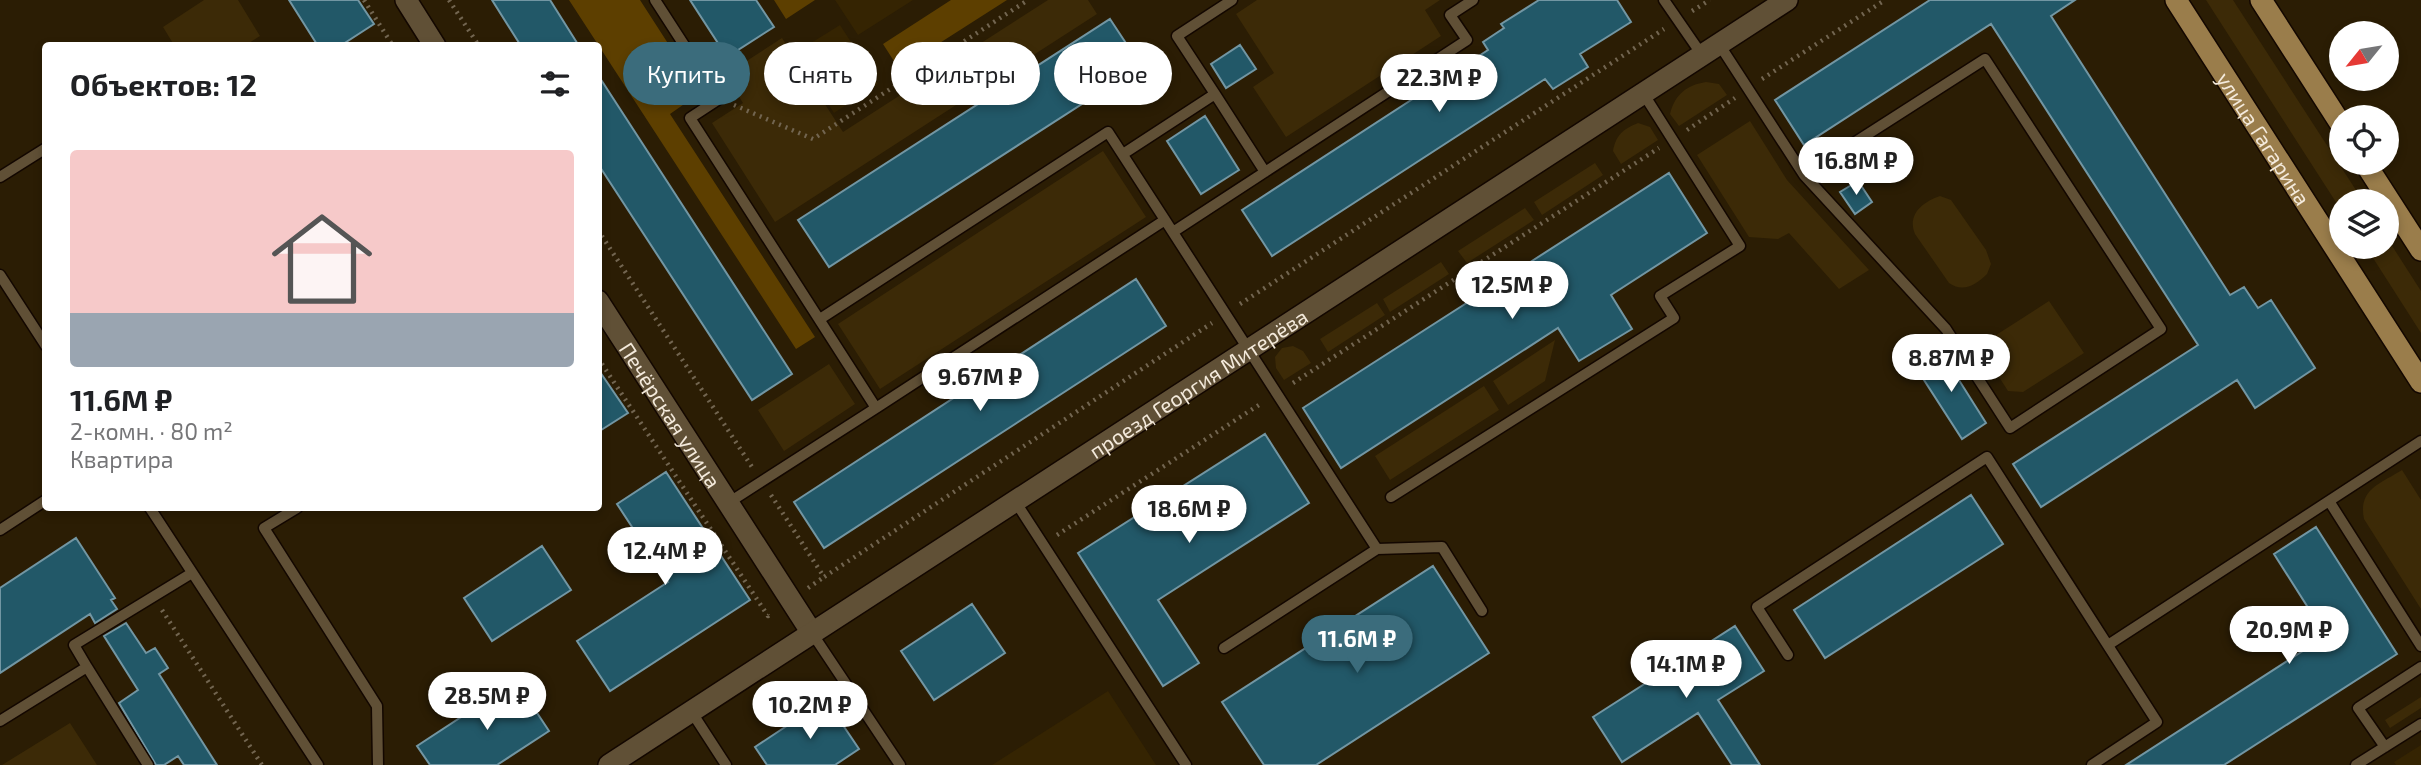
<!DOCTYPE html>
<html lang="ru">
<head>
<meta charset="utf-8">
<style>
	:root { --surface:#fff; --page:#f6f6f6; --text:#202124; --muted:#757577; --accent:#3b6c7c }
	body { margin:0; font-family:"Exo 2",sans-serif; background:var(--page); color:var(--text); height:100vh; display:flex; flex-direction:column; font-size:26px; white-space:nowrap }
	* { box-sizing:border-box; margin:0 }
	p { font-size:23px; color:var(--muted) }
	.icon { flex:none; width:38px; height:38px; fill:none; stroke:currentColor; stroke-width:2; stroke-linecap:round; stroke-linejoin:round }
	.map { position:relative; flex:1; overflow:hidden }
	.drawer { position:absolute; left:42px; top:42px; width:560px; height:469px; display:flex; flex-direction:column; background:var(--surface); border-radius:7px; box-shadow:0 4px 10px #0003 }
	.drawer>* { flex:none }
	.guide { position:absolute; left:623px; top:42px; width:665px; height:63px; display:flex; gap:14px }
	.needle { width:46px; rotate:240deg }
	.controls { position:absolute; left:2329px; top:21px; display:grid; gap:14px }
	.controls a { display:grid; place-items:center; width:70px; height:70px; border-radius:50%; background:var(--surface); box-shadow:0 4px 10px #0003; font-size:35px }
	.price { position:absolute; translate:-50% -60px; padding:0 16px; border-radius:24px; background:#fff; color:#222; font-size:23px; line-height:46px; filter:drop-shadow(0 2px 4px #0008) }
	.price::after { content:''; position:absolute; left:50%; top:42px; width:21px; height:16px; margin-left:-10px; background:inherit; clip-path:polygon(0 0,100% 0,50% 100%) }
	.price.current { background:var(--accent); color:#fff }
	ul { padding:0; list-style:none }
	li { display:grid; align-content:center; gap:14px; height:371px; padding:0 28px }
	li span { display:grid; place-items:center; height:217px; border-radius:7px; color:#555 }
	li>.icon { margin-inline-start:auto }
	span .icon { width:126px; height:126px; fill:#fffc; stroke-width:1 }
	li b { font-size:30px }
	h2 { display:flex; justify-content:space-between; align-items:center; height:84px; padding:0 28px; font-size:30px }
	.tag { padding:0 24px; border-radius:32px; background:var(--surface); box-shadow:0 4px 10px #0003; font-size:24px; line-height:63px }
	.tag.current { background:var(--accent); color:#fff }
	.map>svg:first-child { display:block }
	.built { fill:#352402 }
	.green { fill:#3c2a07 }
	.forest { fill:#5d3f00 }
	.building { fill:#225868; stroke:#7296a3; stroke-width:2 }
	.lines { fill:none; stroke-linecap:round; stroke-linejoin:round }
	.lane-casing { stroke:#130700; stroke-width:13 }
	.street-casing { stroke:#130700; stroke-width:24 }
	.primary-casing { stroke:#130700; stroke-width:24 }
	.path { stroke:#726550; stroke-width:4.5; stroke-dasharray:2 5; stroke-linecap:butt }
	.lane { stroke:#605036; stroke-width:10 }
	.street { stroke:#605036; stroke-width:21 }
	.primary { stroke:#9a7d4b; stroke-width:21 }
	.labels { text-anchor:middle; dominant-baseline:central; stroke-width:7; stroke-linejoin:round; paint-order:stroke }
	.street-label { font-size:21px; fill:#f4eadc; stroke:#0e0802 }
</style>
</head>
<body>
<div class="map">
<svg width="2421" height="765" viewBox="0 0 2421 765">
	<rect width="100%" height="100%" fill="#2b1d04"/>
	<path class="built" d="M835,0H913L858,35Z
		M840,25L878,84L834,113L795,53Z
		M1108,691L1156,765H992Z
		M2421,745V765H2396L2394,762Z"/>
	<path class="green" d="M204,0H238L260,36L246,45H174L163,27Z
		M1048,0H1088L1097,14L775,222L712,123L743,103L725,75L782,38L843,132Z
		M1257,0H1440L1425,10L1441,36L1286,137L1253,87L1274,73L1236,14Z
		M2206,0H2233L2363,201H2342L2341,210Z
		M1706,82L1719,84L1727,95L1679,126L1670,114C1675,94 1687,85 1706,82Z
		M1750,121L1787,180L1869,270L1839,289L1789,233L1778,239L1749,237L1697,155Z
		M1638,123L1650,127L1658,140L1621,164L1613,151C1616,135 1623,129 1638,123Z
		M1103,151L1146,217L880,389L838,324Z
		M1595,163L1603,175L1542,215L1534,202Z
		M1940,196L1951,200L1986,250L1991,264L1987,274C1976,285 1963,293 1949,283L1915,234C1907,215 1922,202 1940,196Z
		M1525,208L1534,220L1467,263L1458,251Z
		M2387,238L2421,291V333L2366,247H2387Z
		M1441,262L1449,274L1390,312L1383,299Z
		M2049,301L2084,353L2023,392L2008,391L1979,346Z
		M1377,303L1385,315L1328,352L1320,339Z
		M1555,340L1545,381L1508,405L1493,381Z
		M1293,346L1303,351L1311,363L1284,380L1276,368L1275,357L1282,348Z
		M829,364L855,404L784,451L758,410Z
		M1484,386L1499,410L1390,480L1375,456Z
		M2402,470L2421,500V609L2364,519C2358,489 2380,484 2402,470Z
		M2421,697V708L2390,728L2385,720Z
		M70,723L97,765H2Z"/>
	<path class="forest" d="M569,0H640L700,93L670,114L815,337L796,349Z
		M774,0H815L786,19Z
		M951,0H1007L899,69L883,44Z"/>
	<path class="building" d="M289,0H358L374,24L340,46H318Z
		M492,0H550L579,46H521Z
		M690,0H756L774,27L727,57Z
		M1539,0H1617L1631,22L1580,54L1588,67L1553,89L1545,79L1272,256L1242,210L1488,50L1483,42L1504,28L1501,24Z
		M1930,0H2075L2051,16L2230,295L2244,287L2258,308L2271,300L2315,368L2255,408L2237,380L2041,507L2013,464L2198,345L1991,24L1804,145L1775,100Z
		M1110,19L1141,66L829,267L798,220Z
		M1240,45L1256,69L1226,88L1211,64Z
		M598,75L792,374L752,400L598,164Z
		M1205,116L1239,170L1201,194L1167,141Z
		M1669,173L1707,233L1611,295L1632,329L1579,361L1558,328L1341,468L1303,408Z
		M1858,181L1872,202L1855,214L1840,192Z
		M1136,279L1166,326L824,548L794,502Z
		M1940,350L1986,423L1962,439L1915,366Z
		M598,369L628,413L598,432Z
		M1265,434L1309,503L1158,600L1199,663L1163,686L1078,553Z
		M666,472L750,600L610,691L577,641L668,582L617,504Z
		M1971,495L2003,544L1825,658L1794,610Z
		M2316,527L2397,654L2224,765H2126L2326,636L2274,554Z
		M76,538L115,598L111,600L117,609L95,623L90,614L0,673V588Z
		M542,546L571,590L492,641L464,598Z
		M1433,566L1489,653L1316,765H1264L1222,702Z
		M972,604L1005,653L934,700L901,651Z
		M126,623L146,653L155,648L168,668L159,674L217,765H184L178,756L164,765H156L119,703L138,690L104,636Z
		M1735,626L1764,671L1718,700L1760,765H1732L1698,713L1622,762L1593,717Z
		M516,681L549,731L497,765H430L417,746Z
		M826,700L859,749L835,765H767L755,747Z"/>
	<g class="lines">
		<g class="lane-casing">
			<path id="lane" d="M655,0L719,99L690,118L876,408L728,503
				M1664,0L1702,55
				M1719,44L1804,175L1946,329L2010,428L2161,329L1985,59L1804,175
				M1215,94L1265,172
				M1123,154L1215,94L1177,36L1232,0
				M0,177L46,148
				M1165,220L1377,549L1224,648
				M1173,232L1467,40L1450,15L1473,0
				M0,275L46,346
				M820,319L1108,132L1165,220L876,408
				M1391,497L1674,318L1660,296L1740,246L1643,93
				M1015,501L1186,765
				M2329,501L2421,646
				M150,508L318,765
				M297,508L264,528L377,706L378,765
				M0,530L46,500
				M1377,549L1442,547L1482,611
				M812,633L900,765
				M2108,645L2421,441
				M1788,655L1757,607L1987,457L2157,722L2092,765
				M87,667L74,645L192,573
				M691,711L726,765
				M0,721L87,667L148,765
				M2385,747L2358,708L2421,667
				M2356,765L2421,724"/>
		</g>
		<g class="street-casing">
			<g id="street">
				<path d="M406,0L435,46"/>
				<path id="s1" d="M598,301L812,633"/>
				<path id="s2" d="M609,765L1787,0"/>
			</g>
		</g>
		<g class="primary-casing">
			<g id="primary">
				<path id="s3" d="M2176,0L2421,382"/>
				<path d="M2261,0L2342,126"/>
				<path d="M2365,163L2421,250"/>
			</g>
		</g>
		<path class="path" d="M364,0L393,46
			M449,0L479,46
			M1692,11L1710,0
			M1762,79L1885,0
			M734,105L813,139L1028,0
			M1687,130L1735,98
			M598,230L752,467
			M1240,304L1664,29
			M598,358L768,616L772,613
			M1293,383L1659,148
			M771,495L824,577L1212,323
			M1057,535L1262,403
			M808,588L824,577
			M162,610L262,765"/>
		<use href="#lane" class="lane"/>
		<use href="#street" class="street"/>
		<use href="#primary" class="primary"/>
	</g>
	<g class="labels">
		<g class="street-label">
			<text stroke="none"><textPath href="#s3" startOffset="164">улица Гагарина</textPath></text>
			<text stroke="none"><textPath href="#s2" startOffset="702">проезд Георгия Митерёва</textPath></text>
			<text stroke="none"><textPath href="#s1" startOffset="135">Печёрская улица</textPath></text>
		</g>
	</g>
</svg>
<div class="controls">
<a><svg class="needle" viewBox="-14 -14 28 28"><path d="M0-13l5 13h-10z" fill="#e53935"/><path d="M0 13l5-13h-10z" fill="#757577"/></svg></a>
<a><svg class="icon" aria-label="locate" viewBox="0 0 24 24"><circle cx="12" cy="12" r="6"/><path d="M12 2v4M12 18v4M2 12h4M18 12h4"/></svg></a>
<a><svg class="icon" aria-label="layers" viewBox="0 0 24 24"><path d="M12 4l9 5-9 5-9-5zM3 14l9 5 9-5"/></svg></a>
</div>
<b class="price" style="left:1439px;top:114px">22.3M ₽</b>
<b class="price" style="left:1856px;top:197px">16.8M ₽</b>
<b class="price" style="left:1512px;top:321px">12.5M ₽</b>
<b class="price" style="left:1951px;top:394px">8.87M ₽</b>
<b class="price" style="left:980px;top:413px">9.67M ₽</b>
<b class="price" style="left:1189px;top:545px">18.6M ₽</b>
<b class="price" style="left:665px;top:587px">12.4M ₽</b>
<b class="price" style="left:2289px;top:666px">20.9M ₽</b>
<b class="price current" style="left:1357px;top:675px">11.6M ₽</b>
<b class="price" style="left:1686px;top:700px">14.1M ₽</b>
<b class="price" style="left:487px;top:732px">28.5M ₽</b>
<b class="price" style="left:810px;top:741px">10.2M ₽</b>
<div class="guide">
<a class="tag current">Купить</a>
<a class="tag">Снять</a>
<a class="tag">Фильтры</a>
<a class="tag">Новое</a>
</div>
<section class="drawer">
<h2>Объектов: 12<svg class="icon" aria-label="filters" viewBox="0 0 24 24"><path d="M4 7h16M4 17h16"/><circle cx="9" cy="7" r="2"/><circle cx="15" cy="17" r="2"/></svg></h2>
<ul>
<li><span style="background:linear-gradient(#f6c9c9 75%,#9aa5b1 0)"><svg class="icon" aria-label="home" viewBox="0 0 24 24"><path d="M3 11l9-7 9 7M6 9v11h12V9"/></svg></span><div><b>11.6M ₽</b><p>2-комн. · 80 m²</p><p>Квартира</p></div></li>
</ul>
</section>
</div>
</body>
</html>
